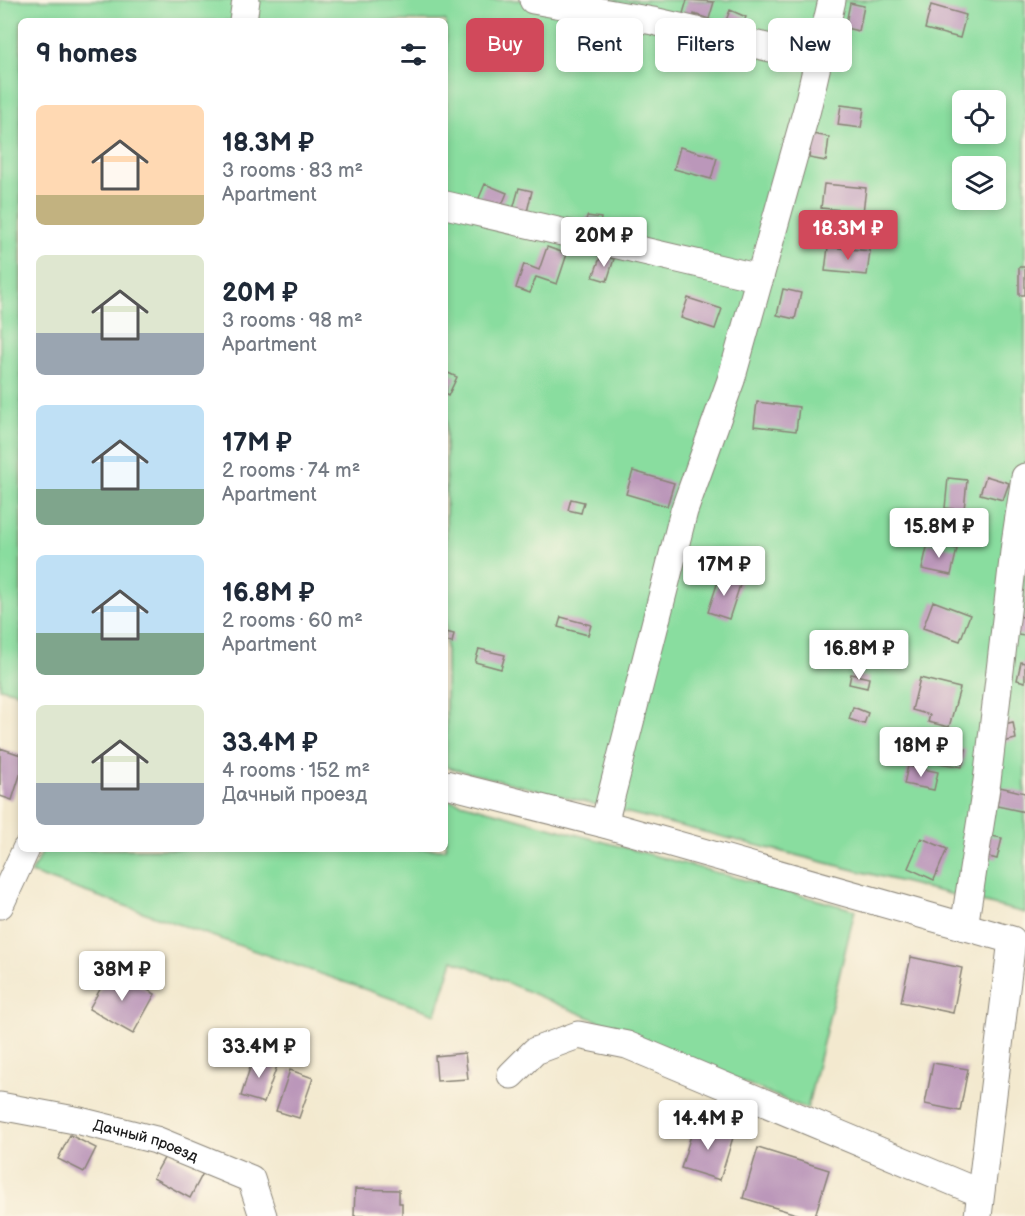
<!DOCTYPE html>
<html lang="en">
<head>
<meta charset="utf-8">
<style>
	:root { --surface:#fff; --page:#f2f2f3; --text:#1f2937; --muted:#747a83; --accent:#d1495b }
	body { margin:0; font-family:"Balsamiq Sans",sans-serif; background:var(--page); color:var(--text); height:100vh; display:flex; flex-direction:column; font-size:22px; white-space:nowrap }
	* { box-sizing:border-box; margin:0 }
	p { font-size:20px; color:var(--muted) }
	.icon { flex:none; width:33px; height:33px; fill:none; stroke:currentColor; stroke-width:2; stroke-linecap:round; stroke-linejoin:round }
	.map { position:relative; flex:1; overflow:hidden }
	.panel { position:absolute; left:18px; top:18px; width:430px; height:834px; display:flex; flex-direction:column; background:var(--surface); border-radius:9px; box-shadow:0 3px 9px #0003 }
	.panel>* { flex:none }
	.top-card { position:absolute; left:466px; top:18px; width:468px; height:54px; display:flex; gap:12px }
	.tools { position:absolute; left:952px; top:90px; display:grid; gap:12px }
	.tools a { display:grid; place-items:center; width:54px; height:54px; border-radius:9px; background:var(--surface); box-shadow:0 3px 9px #0003; font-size:30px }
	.price { position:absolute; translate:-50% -51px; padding:0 14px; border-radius:6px; background:#fff; color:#222; font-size:20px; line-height:39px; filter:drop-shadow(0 2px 3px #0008) }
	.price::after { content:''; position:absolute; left:50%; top:36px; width:18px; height:14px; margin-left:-9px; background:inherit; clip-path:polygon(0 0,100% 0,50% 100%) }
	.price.active { background:var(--accent); color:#fff }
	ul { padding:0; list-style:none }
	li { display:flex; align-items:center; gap:18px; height:150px; padding:0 18px }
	li span { display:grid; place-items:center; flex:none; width:168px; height:120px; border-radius:9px; color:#555 }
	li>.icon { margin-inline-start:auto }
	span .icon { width:72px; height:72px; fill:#fffc; stroke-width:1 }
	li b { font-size:26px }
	h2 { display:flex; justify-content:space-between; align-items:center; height:72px; padding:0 18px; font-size:26px }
	.chip { padding:0 21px; border-radius:9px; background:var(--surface); box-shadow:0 3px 9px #0003; font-size:21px; line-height:54px }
	.chip.active { background:var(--accent); color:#fff }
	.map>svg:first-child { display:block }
	.green { fill:#89dd9f; stroke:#527c5e; stroke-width:1.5; fill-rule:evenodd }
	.building { fill:#bb97ba }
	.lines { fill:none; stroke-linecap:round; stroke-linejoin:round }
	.minor-casing { stroke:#888276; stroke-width:29 }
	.minor { stroke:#fff; stroke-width:27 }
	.labels { text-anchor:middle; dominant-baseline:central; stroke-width:6; stroke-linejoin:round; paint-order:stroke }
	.street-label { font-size:15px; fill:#1c1c1c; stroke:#fcf5e5 }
</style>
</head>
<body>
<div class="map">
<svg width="1025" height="1216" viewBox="0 0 1025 1216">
	<rect width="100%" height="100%" fill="#fcf5e5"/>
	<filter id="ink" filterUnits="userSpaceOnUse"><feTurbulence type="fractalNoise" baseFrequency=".0167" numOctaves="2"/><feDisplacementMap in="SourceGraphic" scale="12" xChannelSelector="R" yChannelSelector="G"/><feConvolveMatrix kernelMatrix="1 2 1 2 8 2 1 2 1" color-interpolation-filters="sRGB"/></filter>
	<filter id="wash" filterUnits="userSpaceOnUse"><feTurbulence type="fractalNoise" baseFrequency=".008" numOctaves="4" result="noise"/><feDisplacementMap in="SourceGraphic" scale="24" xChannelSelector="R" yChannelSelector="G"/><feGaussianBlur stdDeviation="1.35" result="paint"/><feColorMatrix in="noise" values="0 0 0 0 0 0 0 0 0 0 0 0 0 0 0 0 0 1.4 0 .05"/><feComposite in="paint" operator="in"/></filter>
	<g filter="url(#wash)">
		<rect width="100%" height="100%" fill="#f3e9cf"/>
		<path class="green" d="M0,0H1025V913L446,767V21H21V693L0,688ZM963,100H996V134H963ZM963,166H996V200H963Z
			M446,799L855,910L807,1109L453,960L436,1014L31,873L44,849H446Z"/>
		<g id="blocks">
			<path class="building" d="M687,0L714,2L709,19L694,14L693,21L682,17Z
				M850,3L864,6L859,31L845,28Z
				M931,5L966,15L960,38L925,29Z
				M730,10L746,17L740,32L724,26Z
				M841,105L864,108L861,128L838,125Z
				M812,134L829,137L826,161L809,158Z
				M680,147L717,158L711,179L674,169Z
				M485,184L507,193L498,214L476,205Z
				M824,184L866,188L863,212L821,208Z
				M519,188L532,191L526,216L512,213Z
				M587,216L601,218L598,237L583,234Z
				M547,247L567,254L557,284L536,277L530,293L516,288L524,264L539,270Z
				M828,247L870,251L867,275L825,271Z
				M601,255L614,259L607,281L593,277Z
				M1019,267H1025V295H1019Z
				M783,289L801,293L795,319L777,315Z
				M688,298L722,309L715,329L681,318Z
				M446,372L457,377L448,396L446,395Z
				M757,402L799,407L796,431L754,426Z
				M633,471L674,483L667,506L626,494Z
				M986,476L1009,483L1003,500L980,494Z
				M948,478L967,480L964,510L945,508Z
				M571,499L584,502L581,513L568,510Z
				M928,543L957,549L951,575L922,569Z
				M720,575L741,582L729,619L708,612Z
				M933,601L970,615L960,641L923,628Z
				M1011,616L1025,617V636L1009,634Z
				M561,617L591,625L588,635L558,627Z
				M446,632L454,634L452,643L446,641Z
				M479,649L505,655L501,669L475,662Z
				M1021,662L1025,663V682L1017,680Z
				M851,674L869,678L867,688L849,684Z
				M920,678L960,688L949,727L928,722L930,715L912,710Z
				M853,707L868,713L864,724L849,719Z
				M1013,722L1016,739L1003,742L1000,725Z
				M936,743L966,749L962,767L932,762Z
				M0,748L21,755V772L12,800L0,796Z
				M908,766L938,772L934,790L904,784Z
				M1000,787L1025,793V812L997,806Z
				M986,835L1002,838L997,859L981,855Z
				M921,838L947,849L934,880L908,868Z
				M911,957L962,968L953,1013L901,1002Z
				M111,970L155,994L133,1034L89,1009Z
				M465,1053L468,1079L437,1081L435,1056Z
				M254,1055L278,1063L264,1103L241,1096Z
				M933,1063L968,1069L960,1111L925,1104Z
				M290,1070L313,1078L299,1118L276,1111Z
				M695,1122L734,1134L720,1180L681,1168Z
				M70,1135L96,1148L84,1172L58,1159Z
				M758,1148L829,1170L815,1216H803L743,1198Z
				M167,1153L203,1173L190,1198L153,1178Z
				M355,1189L399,1190V1203H402V1216H354Z"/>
		</g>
	</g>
	<g filter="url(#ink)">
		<use href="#blocks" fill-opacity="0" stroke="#888276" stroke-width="1.5"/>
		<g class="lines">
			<g class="minor-casing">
				<g id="minor">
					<path d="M533,0L653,21L819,59"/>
					<path d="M243,21L246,0"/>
					<path d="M446,205L760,278"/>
					<path d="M446,784L604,824L1012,940L978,1216"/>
					<path d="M604,824L684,511L731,380L807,109L832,0"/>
					<path d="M0,905L26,849"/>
					<path d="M964,927L987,781L1015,543L1025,477"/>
					<path d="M511,1075L535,1051L578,1035L627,1045L980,1193"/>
					<path id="s1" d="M0,1106L80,1121L156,1140L251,1179L263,1216"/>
				</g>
			</g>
			<use href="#minor" class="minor"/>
		</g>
	</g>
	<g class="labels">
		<g class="street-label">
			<text stroke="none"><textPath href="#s1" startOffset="150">Дачный проезд</textPath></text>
		</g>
	</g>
</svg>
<div class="tools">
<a><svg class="icon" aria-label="locate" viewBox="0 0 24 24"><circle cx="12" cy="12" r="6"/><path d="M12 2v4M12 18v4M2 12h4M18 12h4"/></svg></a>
<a><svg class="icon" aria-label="layers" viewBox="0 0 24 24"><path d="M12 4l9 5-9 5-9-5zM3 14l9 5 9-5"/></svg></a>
</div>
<b class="price active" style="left:848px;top:261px">18.3M ₽</b>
<b class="price" style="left:604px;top:268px">20M ₽</b>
<b class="price" style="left:939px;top:559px">15.8M ₽</b>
<b class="price" style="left:724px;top:597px">17M ₽</b>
<b class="price" style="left:859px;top:681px">16.8M ₽</b>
<b class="price" style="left:921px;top:778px">18M ₽</b>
<b class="price" style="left:122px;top:1002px">38M ₽</b>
<b class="price" style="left:259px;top:1079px">33.4M ₽</b>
<b class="price" style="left:708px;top:1151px">14.4M ₽</b>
<div class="top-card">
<a class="chip active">Buy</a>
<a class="chip">Rent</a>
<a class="chip">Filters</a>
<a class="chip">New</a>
</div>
<section class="panel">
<h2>9 homes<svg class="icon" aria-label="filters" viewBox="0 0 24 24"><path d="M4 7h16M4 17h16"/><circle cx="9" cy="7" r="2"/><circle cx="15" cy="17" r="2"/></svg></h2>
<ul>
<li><span style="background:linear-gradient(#ffd9b3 75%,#c2b280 0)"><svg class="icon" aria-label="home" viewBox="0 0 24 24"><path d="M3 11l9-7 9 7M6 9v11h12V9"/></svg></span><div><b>18.3M ₽</b><p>3 rooms · 83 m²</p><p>Apartment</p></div></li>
<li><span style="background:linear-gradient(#dfe7d0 65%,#9aa5b1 0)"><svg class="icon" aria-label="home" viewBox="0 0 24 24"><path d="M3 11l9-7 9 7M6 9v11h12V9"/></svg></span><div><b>20M ₽</b><p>3 rooms · 98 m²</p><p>Apartment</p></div></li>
<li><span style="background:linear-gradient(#bfe0f5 70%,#7fa58c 0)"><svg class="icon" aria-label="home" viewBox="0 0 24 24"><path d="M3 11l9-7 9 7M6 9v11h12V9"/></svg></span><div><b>17M ₽</b><p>2 rooms · 74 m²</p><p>Apartment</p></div></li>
<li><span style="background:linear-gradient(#bfe0f5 65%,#7fa58c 0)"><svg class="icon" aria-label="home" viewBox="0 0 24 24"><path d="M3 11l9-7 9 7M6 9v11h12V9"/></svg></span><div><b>16.8M ₽</b><p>2 rooms · 60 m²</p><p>Apartment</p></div></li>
<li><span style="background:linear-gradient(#dfe7d0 65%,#9aa5b1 0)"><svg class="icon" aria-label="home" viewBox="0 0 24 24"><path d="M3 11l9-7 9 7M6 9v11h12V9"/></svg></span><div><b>33.4M ₽</b><p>4 rooms · 152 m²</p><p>Дачный проезд</p></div></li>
</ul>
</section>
</div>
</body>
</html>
